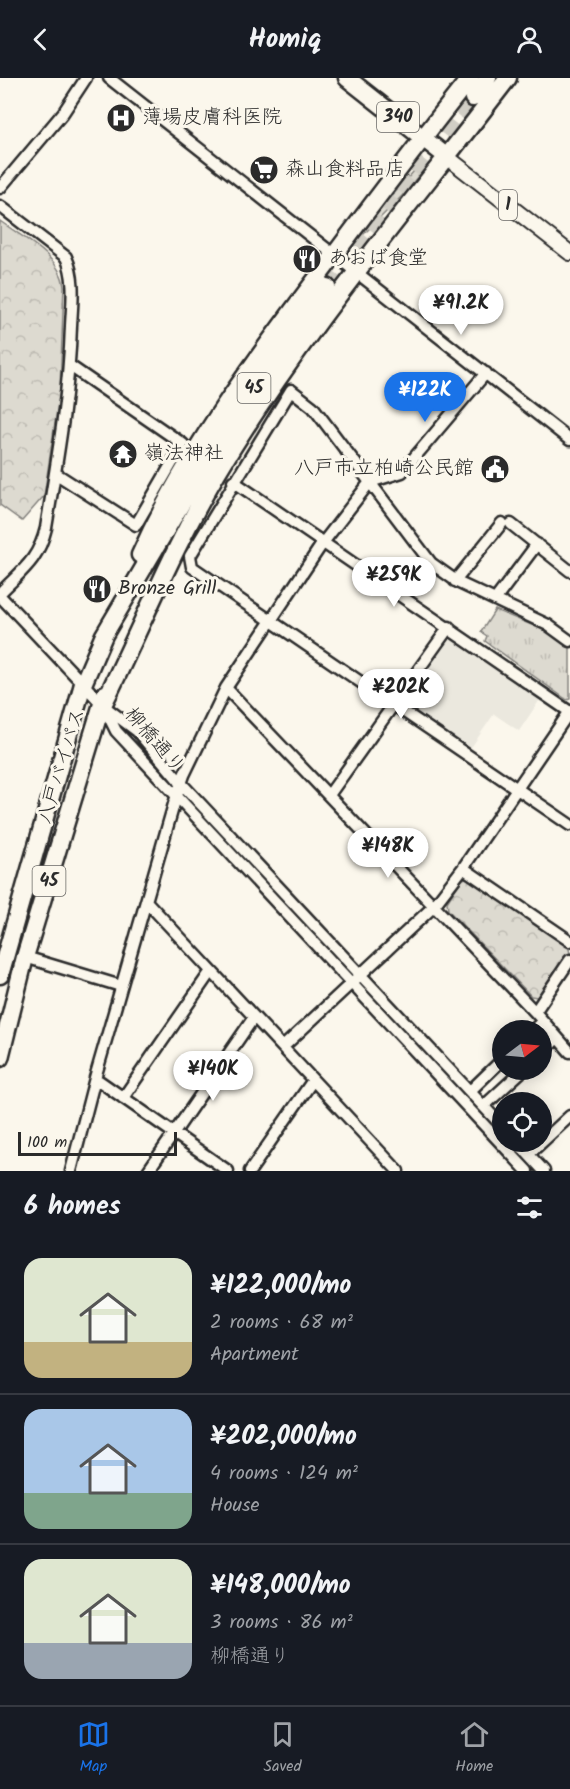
<!DOCTYPE html>
<html lang="en">
<head>
<meta charset="utf-8">
<style>
	:root { --surface:#171b24; --page:#20242c; --text:#f1f3f6; --muted:#9ea1a6; --line:#363941; --accent:#1a73e8 }
	body { margin:0; font-family:Kalam,"Klee One",sans-serif; background:var(--page); color:var(--text); height:100vh; display:flex; flex-direction:column; font-size:22px; white-space:nowrap }
	* { box-sizing:border-box; margin:0 }
	p { font-size:20px; color:var(--muted) }
	.icon { flex:none; width:33px; height:33px; fill:none; stroke:currentColor; stroke-width:2; stroke-linecap:round; stroke-linejoin:round }
	.map { position:relative; height:1093px; overflow:hidden }
	.details { display:flex; flex-direction:column; background:var(--surface); flex:1 }
	.details>* { flex:none }
	.needle { width:39px; rotate:74deg }
	.fabs { position:absolute; left:492px; top:942px; display:grid; gap:12px }
	.fabs a { display:grid; place-items:center; width:60px; height:60px; border-radius:50%; background:var(--surface); box-shadow:0 3px 15px #0003; font-size:30px }
	.scale { position:absolute; left:18px; bottom:15px; width:159px; box-sizing:border-box; padding-left:6px; border:3px solid #2b2b2b; border-top:0; font-size:16px; line-height:21px; white-space:nowrap; color:#2b2b2b; -webkit-text-stroke:4px #fbf7ec; paint-order:stroke }
	.price { position:absolute; translate:-50% -51px; padding:0 14px; border-radius:21px; background:#fff; color:#222; font-size:20px; line-height:39px; filter:drop-shadow(0 2px 3px #0008) }
	.price::after { content:''; position:absolute; left:50%; top:36px; width:18px; height:14px; margin-left:-9px; background:inherit; clip-path:polygon(0 0,100% 0,50% 100%) }
	.price.current { background:var(--accent); color:#fff }
	ul { padding:0; list-style:none }
	li { display:flex; align-items:center; gap:18px; height:150px; padding:0 24px }
	li+li { border-top:2px solid var(--line) }
	li span { display:grid; place-items:center; flex:none; width:168px; height:120px; border-radius:18px; color:#555 }
	li>.icon { margin-inline-start:auto }
	span .icon { width:72px; height:72px; fill:#fffc; stroke-width:1 }
	li b { font-size:26px }
	h2 { display:flex; justify-content:space-between; align-items:center; height:72px; padding:0 24px; font-size:26px }
	header { display:flex; justify-content:space-between; align-items:center; height:78px; padding:0 24px; background:var(--surface); font-size:27px; font-weight:600 }
	.tab-bar { display:flex; justify-content:space-around; align-items:center; height:84px; border-top:2px solid var(--line); background:var(--surface); font-size:16px; color:var(--muted) }
	.tab-bar a { display:grid; justify-items:center; gap:3px }
	.tab-bar .current { color:var(--accent) }
	.map>svg:first-child { display:block }
	.built { fill:#ebe8de }
	.grass { fill:url(#grass-tufts); stroke:#84827e; stroke-width:1.5 }
	.park { fill:url(#park-crowns); stroke:#84827e; stroke-width:1.5 }
	.lines { fill:none; stroke-linecap:round; stroke-linejoin:round }
	.highway-tunnel { stroke:#d1cec5; stroke-width:16; stroke-dasharray:16 8; stroke-linecap:butt }
	.minor-casing { stroke:#2b2b2b; stroke-width:15 }
	.major-casing { stroke:#2b2b2b; stroke-width:18 }
	.highway-casing { stroke:#2b2b2b; stroke-width:21 }
	.minor { stroke:#fbf7ec; stroke-width:10 }
	.major { stroke:#fbf7ec; stroke-width:14 }
	.highway { stroke:#fbf7ec; stroke-width:16 }
	.labels { text-anchor:middle; dominant-baseline:central; stroke-width:6; stroke-linejoin:round; paint-order:stroke }
	.shield { fill:#fbf7ec; stroke:#696865; stroke-width:1.5 }
	.shield-label { font-size:18px; font-weight:bold; fill:#2b2b2b }
	.poi-label { font-size:20px; fill:#2b2b2b; stroke:#fbf7ec; text-anchor:start }
	.street-label { font-size:20px; fill:#2b2b2b; stroke:#fbf7ec }
</style>
</head>
<body>
<header><svg class="icon" aria-label="back" viewBox="0 0 24 24"><path d="M15 5l-7 7 7 7"/></svg>Homiq<svg class="icon" aria-label="person" viewBox="0 0 24 24"><circle cx="12" cy="8" r="4"/><path d="M4 21q1-7 8-7t8 7"/></svg></header>
<div class="map">
<svg width="570" height="1093" viewBox="0 0 570 1093">
	<defs>
		<pattern id="grass-tufts" width="24" height="20" patternUnits="userSpaceOnUse" patternTransform="scale(1.5)"><rect width="24" height="20" fill="#dddad0"/><path d="M3 7l-1-3M5 7V3M7 7l1-3M15 17l-1-3M17 17v-4M19 17l1-3" fill="none" stroke="#bebbb3"/></pattern>
		<pattern id="park-crowns" width="20" height="18" patternUnits="userSpaceOnUse" patternTransform="scale(1.5)"><rect width="20" height="18" fill="#dddad0"/><path d="M2 6a3 3 0 1 1 6 0M12 15a3 3 0 1 1 6 0" fill="none" stroke="#bebbb3"/></pattern>
	</defs>
	<rect width="100%" height="100%" fill="#fbf7ec"/>
	<filter id="ink" filterUnits="userSpaceOnUse"><feTurbulence type="fractalNoise" baseFrequency=".0167" numOctaves="2"/><feDisplacementMap in="SourceGraphic" scale="12" xChannelSelector="R" yChannelSelector="G"/><feConvolveMatrix kernelMatrix="1 2 1 2 8 2 1 2 1" color-interpolation-filters="sRGB"/></filter>
	<g filter="url(#ink)">
		<path class="built" d="M454,558L541,620L519,653L494,636L470,671L407,628L404,621L447,561Z"/>
		<path class="grass" d="M420,86L424,88L423,92L402,118L357,163C358,155 410,98 420,86Z
			M495,532L549,554L570,569V621L567,622L485,563L487,558L481,554Z"/>
		<path class="park" d="M0,143C23,160 60,177 64,208L60,311L44,418L22,443L0,427Z
			M471,799L568,867L570,875L537,919L531,918L448,832L447,824L462,801Z"/>
		<g class="lines">
			<path class="highway-tunnel" d="M327,209L473,20"/>
			<g class="minor-casing">
				<path id="minor" d="M109,0L570,362
					M0,110L63,35L86,0
					M0,128L66,179C76,201 72,225 71,248C69,316 57,383 46,450C38,483 22,492 0,515
					M55,395L136,447L183,366L70,288
					M233,403L570,634
					M511,446L570,493
					M455,503L502,445
					M0,518L103,627L116,653L527,1093
					M495,522L537,466
					M570,563L548,547L459,505L431,485L313,329L291,312L190,478L192,489L570,747
					M226,610L535,934L570,974
					M105,629L137,653L181,705L502,1048
					M329,717L449,549
					M463,790L570,863
					M146,823L398,1093
					M25,879L121,908
					M535,934L570,882
					M533,952L543,943
					M283,969L433,829L463,790L570,633
					M542,975L557,960
					M95,1000L228,1093
					M470,1013L502,982
					M123,1020L211,893
					M484,1028L523,992
					M517,1064L544,1093
					M529,1076L570,1038
					M71,1093L95,1000L174,726L184,697L226,610L322,466L370,404L402,394L486,295
					M148,1093L254,939
					M250,1093L313,1002"/>
			</g>
			<g class="major-casing">
				<path id="major" d="M447,79L570,175"/>
			</g>
			<g class="highway-casing">
				<path id="highway" d="M347,0L447,79
					M473,20L488,0
					M140,477C189,368 263,271 335,176C379,117 424,58 470,0
					M103,627C141,550 173,470 217,395C301,255 409,129 508,0
					M0,897L83,606L104,557L222,357L266,291L327,209
					M0,980L25,879L105,616"/>
			</g>
			<use href="#minor" class="minor"/>
			<use href="#major" class="major"/>
			<use href="#highway" class="highway"/>
		</g>
	</g>
	<defs>
		<g id="hospital-disc" transform="scale(1.5)"><circle r="9.5" fill="#2b2b2b" stroke="#fbf7ec"/><path d="M-5-5h3v3.5h4V-5h3V5h-3V1.5h-4V5h-3Z" fill="#fff"/></g>
		<g id="supermarket-disc" transform="scale(1.5)"><circle r="9.5" fill="#2b2b2b" stroke="#fbf7ec"/><path d="M-6-5.5h2.5l.6 2H6L4.5 2H-2.5L-4.4-4H-6ZM-1.5 3.2a1.3 1.3 0 1 0 .1 0ZM3 3.2a1.3 1.3 0 1 0 .1 0Z" fill="#fff"/></g>
		<g id="restaurant-disc" transform="scale(1.5)"><circle r="9.5" fill="#2b2b2b" stroke="#fbf7ec"/><path d="M-5-6h1v4h1v-4h1v4h1v-4h1v5L-1.5 .5V6h-2V.5L-5-1ZM5-6V6H3V1.5H1.5Q1.5-4 5-6Z" fill="#fff"/></g>
		<g id="temple-disc" transform="scale(1.5)"><circle r="9.5" fill="#2b2b2b" stroke="#fbf7ec"/><path d="M0-6L5-2H3V0L6.5 2.5H4V6H1.5V3h-3V6H-4V2.5H-6.5L-3 0V-2H-5Z" fill="#fff"/></g>
		<g id="civic-disc" transform="scale(1.5)"><circle r="9.5" fill="#2b2b2b" stroke="#fbf7ec"/><path d="M-.6-6.5H3V-4.5H.6V-3L4-1V1h2V6H-6V1h2V-1L-.6-3ZM-1.2 2.5V6h2.4V2.5Z" fill="#fff"/></g>
	</defs>
	<g fill-rule="evenodd">
		<use href="#hospital-disc" x="121" y="40"/>
		<use href="#supermarket-disc" x="264" y="92"/>
		<use href="#restaurant-disc" x="307" y="181"/>
		<use href="#temple-disc" x="123" y="376"/>
		<use href="#civic-disc" x="495" y="391"/>
		<use href="#restaurant-disc" x="97" y="511"/>
	</g>
	<g class="labels">
		<g class="shield">
			<rect x="377" y="24" width="42" height="30" rx="4.5"/>
			<rect x="499" y="112" width="18" height="30" rx="4.5"/>
			<rect x="237.5" y="295" width="33" height="30" rx="4.5"/>
			<rect x="32.5" y="788" width="33" height="30" rx="4.5"/>
		</g>
		<g class="shield-label">
			<text x="398" y="39">340</text>
			<text x="508" y="127">1</text>
			<text x="254" y="310">45</text>
			<text x="49" y="803">45</text>
		</g>
		<g class="poi-label">
			<text x="142" y="40">薄場皮膚科医院</text>
			<text x="285" y="92">森山食料品店</text>
			<text x="328" y="181">あおば食堂</text>
			<text x="144" y="376">嶺法神社</text>
			<text x="474" y="391" text-anchor="end">八戸市立柏崎公民館</text>
			<text x="118" y="511">Bronze Grill</text>
		</g>
		<g class="street-label">
			<text transform="translate(154 663) rotate(49)">柳橋通り</text>
			<text transform="translate(62 688) rotate(-73)">八戸バイパス</text>
		</g>
	</g>
</svg>
<div class="fabs">
<a><svg class="needle" viewBox="-14 -14 28 28"><path d="M0-13l5 13h-10z" fill="#e53935"/><path d="M0 13l5-13h-10z" fill="#9ea1a6"/></svg></a>
<a><svg class="icon" aria-label="locate" viewBox="0 0 24 24"><circle cx="12" cy="12" r="6"/><path d="M12 2v4M12 18v4M2 12h4M18 12h4"/></svg></a>
</div>
<div class="scale">100 m</div>
<b class="price" style="left:461px;top:258px">¥91.2K</b>
<b class="price current" style="left:425px;top:345px">¥122K</b>
<b class="price" style="left:394px;top:530px">¥259K</b>
<b class="price" style="left:401px;top:642px">¥202K</b>
<b class="price" style="left:388px;top:801px">¥148K</b>
<b class="price" style="left:213px;top:1024px">¥140K</b>
</div>
<section class="details">
<h2>6 homes<svg class="icon" aria-label="filters" viewBox="0 0 24 24"><path d="M4 7h16M4 17h16"/><circle cx="9" cy="7" r="2"/><circle cx="15" cy="17" r="2"/></svg></h2>
<ul>
<li><span style="background:linear-gradient(#dfe7d0 70%,#c2b280 0)"><svg class="icon" aria-label="home" viewBox="0 0 24 24"><path d="M3 11l9-7 9 7M6 9v11h12V9"/></svg></span><div><b>¥122,000/mo</b><p>2 rooms · 68 m²</p><p>Apartment</p></div></li>
<li><span style="background:linear-gradient(#a9c7e8 70%,#7fa58c 0)"><svg class="icon" aria-label="home" viewBox="0 0 24 24"><path d="M3 11l9-7 9 7M6 9v11h12V9"/></svg></span><div><b>¥202,000/mo</b><p>4 rooms · 124 m²</p><p>House</p></div></li>
<li><span style="background:linear-gradient(#dfe7d0 70%,#9aa5b1 0)"><svg class="icon" aria-label="home" viewBox="0 0 24 24"><path d="M3 11l9-7 9 7M6 9v11h12V9"/></svg></span><div><b>¥148,000/mo</b><p>3 rooms · 86 m²</p><p>柳橋通り</p></div></li>
</ul>
</section>
<nav class="tab-bar">
<a class="current"><svg class="icon" aria-label="map" viewBox="0 0 24 24"><path d="M3 6l6-2 6 2 6-2v14l-6 2-6-2-6 2zM9 4v14M15 6v14"/></svg>Map</a>
<a><svg class="icon" aria-label="saved" viewBox="0 0 24 24"><path d="M7 4h10v16l-5-4-5 4z"/></svg>Saved</a>
<a><svg class="icon" aria-label="home" viewBox="0 0 24 24"><path d="M3 11l9-7 9 7M6 9v11h12V9"/></svg>Home</a>
</nav>
</body>
</html>
